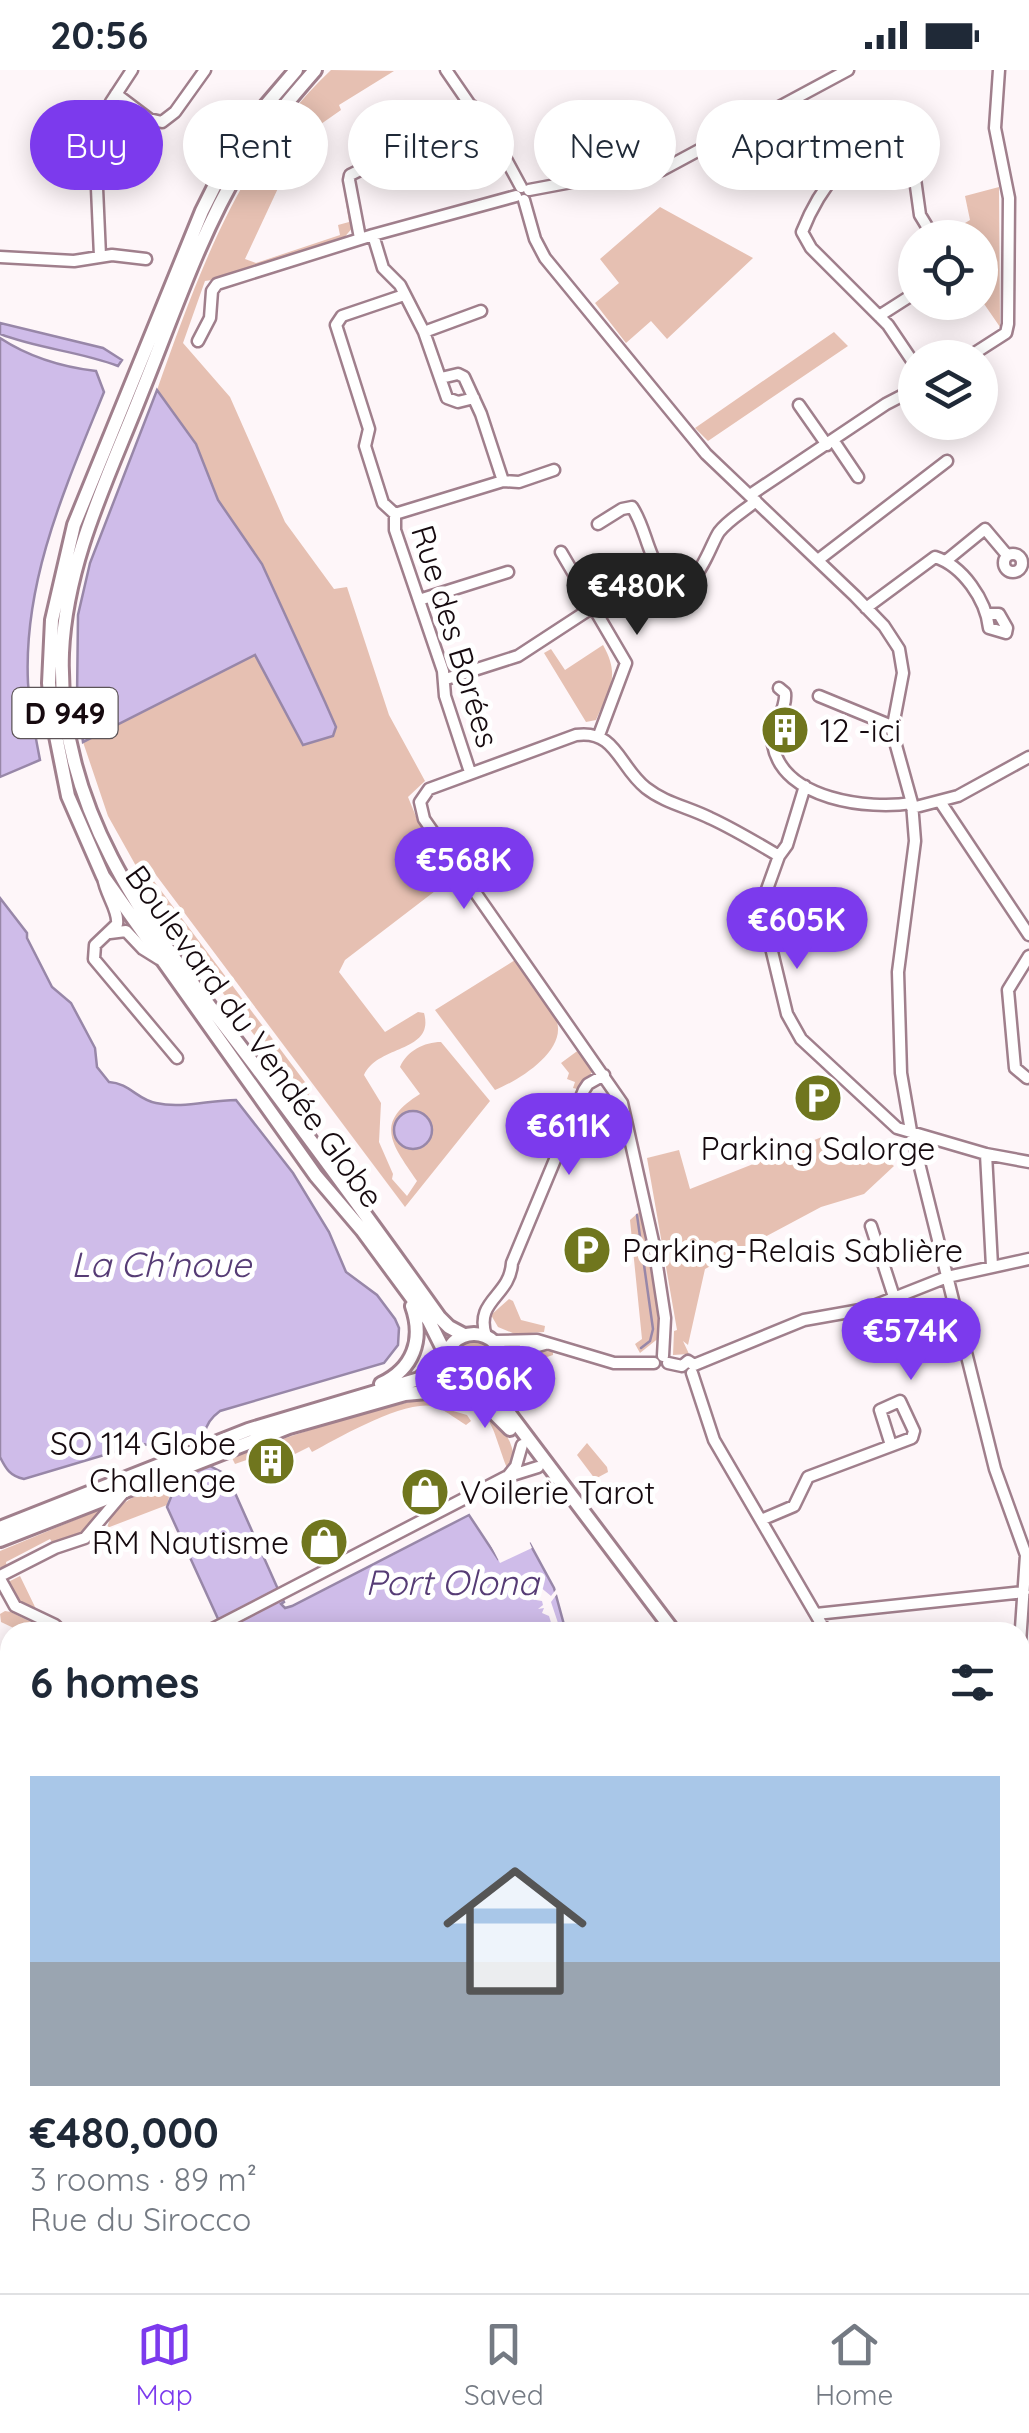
<!DOCTYPE html>
<html lang="en">
<head>
<meta charset="utf-8">
<style>
	:root { --surface:#fff; --page:#f6f6f7; --text:#1f2937; --muted:#747a83; --line:#e0e1e3; --accent:#7c3aed }
	body { margin:0; font-family:Quicksand,sans-serif; background:var(--page); color:var(--text); height:100vh; display:flex; flex-direction:column; font-size:38px; white-space:nowrap }
	* { box-sizing:border-box; margin:0 }
	p { font-size:32px; color:var(--muted) }
	.icon { flex:none; width:55px; height:55px; fill:none; stroke:currentColor; stroke-width:2; stroke-linecap:round; stroke-linejoin:round }
	.map { position:relative; flex:1; overflow:hidden }
	.panel { position:absolute; left:0px; top:1552px; width:1030px; height:672px; display:flex; flex-direction:column; background:var(--surface); border-radius:30px 30px 0 0; box-shadow:0 5px 25px #0003 }
	.panel>* { flex:none }
	.guide { position:absolute; left:30px; top:30px; width:970px; height:90px; display:flex; gap:20px }
	.controls { position:absolute; left:898px; top:150px; display:grid; gap:20px }
	.controls a { display:grid; place-items:center; width:100px; height:100px; border-radius:50%; background:var(--surface); box-shadow:0 5px 25px #0003; font-size:50px }
	.price { position:absolute; translate:-50% -85px; padding:0 22px; border-radius:35px; background:var(--accent); color:#fff; font-size:32px; line-height:65px; filter:drop-shadow(0 2px 5px #0008) }
	.price::after { content:''; position:absolute; left:50%; top:60px; width:30px; height:22px; margin-left:-15px; background:inherit; clip-path:polygon(0 0,100% 0,50% 100%) }
	.price.active { background:#222; color:#fff }
	ul { padding:0; list-style:none }
	li { display:grid; align-content:center; gap:20px; height:530px; padding:0 30px }
	li span { display:grid; place-items:center; height:310px; border-radius:0px; color:#555 }
	li>.icon { margin-inline-start:auto }
	span .icon { width:180px; height:180px; fill:#fffc; stroke-width:1 }
	li b { font-size:42px }
	h2 { display:flex; justify-content:space-between; align-items:center; height:120px; padding:0 30px; font-size:42px }
	.pill { padding:0 35px; border-radius:45px; background:var(--surface); box-shadow:0 5px 25px #0003; font-size:35px; line-height:90px }
	.pill.active { background:var(--accent); color:#fff }
	.status { display:flex; justify-content:space-between; align-items:center; height:70px; padding:0 50px; background:var(--surface); direction:ltr }
	.status svg { height:28px; fill:currentColor }
	.tabs { display:flex; justify-content:space-around; align-items:center; height:140px; border-top:2px solid var(--line); background:var(--surface); font-size:28px; color:var(--muted) }
	.tabs a { display:grid; justify-items:center; gap:5px }
	.tabs .active { color:var(--accent) }
	.map>svg:first-child { display:block }
	.green { fill:#e6c0b2 }
	.water { fill:#cfbce9; stroke:#9887a8; stroke-width:2.5 }
	.pier { fill:#fef6f9 }
	.lines { fill:none; stroke-linecap:round; stroke-linejoin:round }
	.stream { stroke:#9887a8; stroke-width:2.5 }
	.ferry { stroke:#563c75; stroke-width:2.5; stroke-dasharray:12 10; stroke-linecap:butt }
	.minor-casing { stroke:#a07f8c; stroke-width:15 }
	.major-casing { stroke:#a07f8c; stroke-width:18 }
	.minor { stroke:#fff; stroke-width:10 }
	.major { stroke:#fff; stroke-width:12 }
	.labels { text-anchor:middle; dominant-baseline:central; stroke-width:10; stroke-linejoin:round; paint-order:stroke }
	.shield { fill:#fff; stroke:#5c5457; stroke-width:2.5 }
	.shield-label { font-size:30px; font-weight:bold; fill:#160a0f }
	.street-label { font-size:32px; fill:#160a0f; stroke:#fff }
	.poi-label { font-size:32px; fill:#160a0f; stroke:#fff; text-anchor:start }
	.water-label { font-size:35px; font-style:italic; fill:#563c75; stroke:#fff }
</style>
</head>
<body>
<div class="status"><b>20:56</b><svg viewBox="0 0 49 12"><path d="M0 12V9h3v3zM5 12V6h3v6zM10 12V3h3v9zM15 12V0h3v12zM26 1h20v11H26zM47 4h2v5h-2z"/></svg></div>
<div class="map">
<svg width="1029" height="2223" viewBox="0 0 1029 2223">
	<rect width="100%" height="100%" fill="#fef6f9"/>
	<path class="green" d="M331,0L394,1L339,35L341,40L321,54L323,58L315,64L280,114L245,189L256,193L340,165L338,155L349,152L343,114L353,157L343,169L226,208L205,211L183,273L230,327L285,452L334,519L347,517L389,645L425,711L408,727L417,749L456,805L345,890L339,902L385,962L418,942L424,943C435,983 378,974 364,1005L381,1033L379,1072L393,1104L392,1109L407,1126L417,1111C392,1074 373,1053 420,1024L400,997C407,981 424,972 441,972L490,1031L405,1137L147,793L136,796L108,746L83,672L255,585L303,675L336,657L262,494L218,430L196,374L157,320C198,204 240,86 331,0Z
		M999,117L1000,257L980,228V168L942,167L970,150L965,126Z
		M660,137L753,188L667,269L651,251L626,273L595,233L619,213L600,189Z
		M834,262L848,276L708,371L695,358Z
		M603,575C621,607 609,619 596,650L586,652L544,583L551,579L565,600Z
		M144,798L311,1020L308,1026L298,1024L136,806L138,800Z
		M515,890L555,947C571,978 520,1010 495,1020L435,940Z
		M580,979L595,999L577,1019L573,1018L575,1012L567,1009L569,1003L561,993Z
		M827,1065L852,1092L883,1088L894,1096L864,1124L821,1137L705,1199L688,1275L683,1271L689,1284L673,1285L674,1261L677,1260L647,1088L679,1080L690,1119Z
		M639,1142L651,1187L660,1267L640,1283L635,1274L642,1269L630,1150Z
		M509,1229L513,1231L521,1250L545,1256L544,1262L515,1264L498,1257L491,1245Z
		M451 1293a23 23 0 1 1 46 0a23 23 0 1 1-46 0Z
		M553,1281V1285C533,1291 511,1303 510,1325H506C506,1292 522,1282 553,1281Z
		M452,1324C482,1332 509,1355 514,1387L507,1398C488,1348 496,1342 440,1326Z
		M426,1328L429,1334L467,1345L471,1351L466,1355C458,1350 447,1342 439,1338C411,1325 339,1368 312,1382L309,1377L261,1401L255,1387L235,1394L231,1386L349,1347Z
		M587,1373L607,1397L608,1402L595,1409L577,1385Z
		M173,1412L167,1435L107,1458C114,1429 148,1421 173,1412Z
		M106,1437L84,1464L54,1475L50,1469L6,1492L7,1499L0,1497V1481Z
		M20,1506L36,1539L33,1541L19,1534L8,1512Z
		M5,1541L11,1542L51,1562H22L1,1552L0,1544Z"/>
	<path class="water" d="M0,253L103,278L122,290L118,296C79,281 38,279 0,264Z
		M0,268C29,287 62,297 96,301L104,322C66,416 23,510 28,613C30,639 35,664 40,690L0,707Z
		M157,320L196,374L218,430L262,494L325,632L336,657L333,666L303,675L255,585L83,672L77,629L78,545L90,493Z
		M0,828L27,863V868L52,917L71,933L95,978L97,997L109,1012C129,1013 138,1030 156,1033C182,1039 209,1030 236,1030L293,1103L329,1162L346,1202L377,1225L395,1249L399,1258L398,1275L384,1293L220,1341C198,1357 204,1373 210,1396L227,1405L277,1517L284,1532L281,1534L285,1538L292,1536L469,1445L498,1489L530,1474L554,1518L566,1562H224L167,1437L177,1412L160,1376L141,1374L24,1409C10,1406 6,1399 0,1387Z
		M394 1060a19 19 0 1 1 38 0a19 19 0 1 1-38 0Z
		M10,1682V2091L0,2103V1688Z"/>
	<path class="pier" d="M476,1446L500,1483L528,1469L532,1478L500,1493Z
		M539,1516L551,1526L558,1517L560,1520L551,1532L561,1562H554L549,1546L542,1543L544,1538L538,1539L543,1535L542,1531L536,1530Z"/>
	<g class="lines">
		<path class="stream" d="M637,1145L653,1259L650,1271L641,1278"/>
		<path class="ferry" d="M0,2016L10,2006"/>
		<g class="minor-casing">
			<path id="minor" d="M446,0L501,80L521,117
				M116,24L149,49L162,52L175,42L205,0
				M529,120L577,111L662,100L848,0
				M524,130L535,169L545,188L706,384L855,526L884,556L899,579L903,603L892,661L912,733L915,771L898,902L901,1003L911,1061L995,1399L1026,1485L1020,1573
				M373,165L383,198L400,215L424,262L447,328L458,332L474,328
				M360,168L349,110L350,105L435,63L472,36
				M100,186L95,73L111,32L132,0
				M0,187L74,191L112,185L146,189
				M879,246L915,223
				M424,262L481,241
				M198,271L210,248L212,221L217,214L373,165L516,126
				M967,288L1006,263L1008,254L1009,128L995,58L999,0
				M915,295L888,255L811,178L802,162C818,121 853,70 900,65L910,73L920,145L934,168
				M799,335L827,375
				M833,370L858,407
				M503,411L519,412L554,400
				M750,425L886,334L915,319
				M395,444L383,433L365,376L369,359L336,255L342,246L404,225
				M395,444V460L443,601L445,626L470,702
				M395,444L503,411L481,344L464,307L458,304L441,308
				M598,454L622,439L632,437C646,458 646,482 662,502C693,540 709,476 719,462C728,450 744,441 756,431
				M561,482L626,593L599,665
				M1004 493a9 9 0 1 1 18 0a9 9 0 1 1-18 0Z
				M818,490L947,391
				M947,490L985,459L1007,485
				M419,530L508,502
				M866,538L935,487C963,496 986,530 989,558L1006,563L1007,558L999,544H988
				M446,609L518,586L593,537
				M779,618L785,623C787,641 770,657 773,675C783,730 869,740 912,733
				M819,626L892,656
				M805,716L787,775L779,786L761,836L787,944L801,969L897,1058L986,1084L1029,1092
				M941,733L1029,865
				M912,738L958,726L1029,687
				M103,807C105,824 119,840 117,854L95,875L94,889L177,988
				M110,863L126,861L143,879L159,889
				M1027,1008L1015,998L1008,920L1029,886
				M986,1084L992,1196
				M871,1156L895,1230
				M486,1266C474,1230 510,1227 512,1193L584,1020L588,1014L604,1005
				M494,1271L537,1270L614,1293H654
				M663,1286L665,1248L654,1176L622,1033L424,749L420,732L429,719L576,665C616,659 619,697 646,718C665,733 688,737 710,748C734,759 757,773 779,786
				M668,1293L682,1296L688,1291L694,1295L804,1250L866,1239L947,1207L1029,1189
				M503,1297L520,1281L545,1274
				M692,1303L714,1370L826,1562
				M508,1406L516,1396L522,1375
				M761,1450L794,1436L808,1407L912,1368L914,1361L900,1331L880,1340L891,1375
				M0,1506L55,1478L85,1468L124,1422
				M0,1509L15,1536L55,1555L62,1562
				M816,1544L1024,1522
				M207,1562L506,1407L538,1397
				M0,1669L10,1663
				M1020,1845L1025,1851L1029,1876
				M1020,2172L1029,2165
				M469,2215L471,2221L477,2223
				M976,2215L978,2223
				M0,2216L10,2213
				M207,2223L226,2215
				M488,2223L492,2215"/>
		</g>
		<g class="major-casing">
			<path id="major" d="M296,0L255,48L228,89L202,141L74,455L52,550L49,613L52,646L68,726L103,806L316,1106L362,1160L429,1251L446,1285
				M315,0C289,30 262,61 241,96C199,166 172,248 141,324C108,408 66,491 62,583C56,757 168,879 265,1009C324,1088 382,1167 439,1247L449,1257L464,1265
				M445 1293a29 29 0 1 1 58 0a29 29 0 1 1-58 0Z
				M498,1310L502,1334L674,1562
				M381,1314C413,1299 424,1270 412,1236
				M473,1322L510,1359
				M0,1458L248,1360L419,1309L445,1287
				M0,1470L289,1357L405,1324L460,1319
				M1020,2193L1029,2201
				M1020,2210L1029,2213"/>
		</g>
		<use href="#minor" class="minor"/>
		<use href="#major" class="major"/>
	</g>
	<defs>
		<g id="building-disc" transform="scale(2.5)"><circle r="9.5" fill="#70761e" stroke="#fff"/><path d="M-4-6H4V6H1V3H-1V6H-4ZM-2.5-4.3h1.7v1.8h-1.7ZM.8-4.3h1.7v1.8H.8ZM-2.5-1h1.7V.8h-1.7ZM.8-1h1.7V.8H.8Z" fill="#fff"/></g>
		<g id="parking-disc" transform="scale(2.5)"><circle r="9.5" fill="#70761e" stroke="#fff"/><path d="M-3.5-5.5H1a3.5 3.5 0 0 1 0 7H-1V5.5H-3.5ZM-1-3.4V-.6H.8a1.4 1.4 0 0 0 0-2.8Z" fill="#fff"/></g>
		<g id="shop-disc" transform="scale(2.5)"><circle r="9.5" fill="#70761e" stroke="#fff"/><path d="M-5-2.5h2.3a2.7 3.5 0 0 1 5.4 0H5L5.5 6h-11ZM-1.5-2.5h3a1.5 2.3 0 0 0-3 0Z" fill="#fff"/></g>
	</defs>
	<g fill-rule="evenodd">
		<use href="#building-disc" x="785" y="660"/>
		<use href="#parking-disc" x="818" y="1028"/>
		<use href="#parking-disc" x="587" y="1180"/>
		<use href="#building-disc" x="271" y="1391"/>
		<use href="#shop-disc" x="425" y="1422"/>
		<use href="#shop-disc" x="324" y="1472"/>
	</g>
	<g class="labels">
		<rect class="shield" x="12.5" y="618" width="105" height="50" rx="8"/>
		<g class="shield-label">
			<text x="65" y="643">D 949</text>
		</g>
		<g class="street-label">
			<text transform="translate(456 566) rotate(73)">Rue des Borées</text>
			<text transform="translate(255 966) rotate(54)">Boulevard du Vendée Globe</text>
		</g>
		<g class="poi-label">
			<text x="820" y="660">12 -ici</text>
			<text x="818" y="1078" text-anchor="middle">Parking Salorge</text>
			<text x="622" y="1180">Parking-Relais Sablière</text>
			<text x="236" y="1373" text-anchor="end">SO 114 Globe<tspan x="236" dy="37">Challenge</tspan></text>
			<text x="460" y="1422">Voilerie Tarot</text>
			<text x="289" y="1472" text-anchor="end">RM Nautisme</text>
		</g>
		<g class="water-label">
			<text x="161" y="1194">La Ch'noue</text>
			<text x="452" y="1512">Port Olona</text>
		</g>
	</g>
</svg>
<div class="controls">
<a><svg class="icon" aria-label="locate" viewBox="0 0 24 24"><circle cx="12" cy="12" r="6"/><path d="M12 2v4M12 18v4M2 12h4M18 12h4"/></svg></a>
<a><svg class="icon" aria-label="layers" viewBox="0 0 24 24"><path d="M12 4l9 5-9 5-9-5zM3 14l9 5 9-5"/></svg></a>
</div>
<b class="price active" style="left:637px;top:568px">€480K</b>
<b class="price" style="left:464px;top:842px">€568K</b>
<b class="price" style="left:797px;top:902px">€605K</b>
<b class="price" style="left:569px;top:1108px">€611K</b>
<b class="price" style="left:911px;top:1313px">€574K</b>
<b class="price" style="left:485px;top:1361px">€306K</b>
<div class="guide">
<a class="pill active">Buy</a>
<a class="pill">Rent</a>
<a class="pill">Filters</a>
<a class="pill">New</a>
<a class="pill">Apartment</a>
</div>
<section class="panel">
<h2>6 homes<svg class="icon" aria-label="filters" viewBox="0 0 24 24"><path d="M4 7h16M4 17h16"/><circle cx="9" cy="7" r="2"/><circle cx="15" cy="17" r="2"/></svg></h2>
<ul>
<li><span style="background:linear-gradient(#a9c7e8 60%,#9aa5b1 0)"><svg class="icon" aria-label="home" viewBox="0 0 24 24"><path d="M3 11l9-7 9 7M6 9v11h12V9"/></svg></span><div><b>€480,000</b><p>3 rooms · 89 m²</p><p>Rue du Sirocco</p></div></li>
</ul>
</section>
</div>
<nav class="tabs">
<a class="active"><svg class="icon" aria-label="map" viewBox="0 0 24 24"><path d="M3 6l6-2 6 2 6-2v14l-6 2-6-2-6 2zM9 4v14M15 6v14"/></svg>Map</a>
<a><svg class="icon" aria-label="saved" viewBox="0 0 24 24"><path d="M7 4h10v16l-5-4-5 4z"/></svg>Saved</a>
<a><svg class="icon" aria-label="home" viewBox="0 0 24 24"><path d="M3 11l9-7 9 7M6 9v11h12V9"/></svg>Home</a>
</nav>
</body>
</html>
